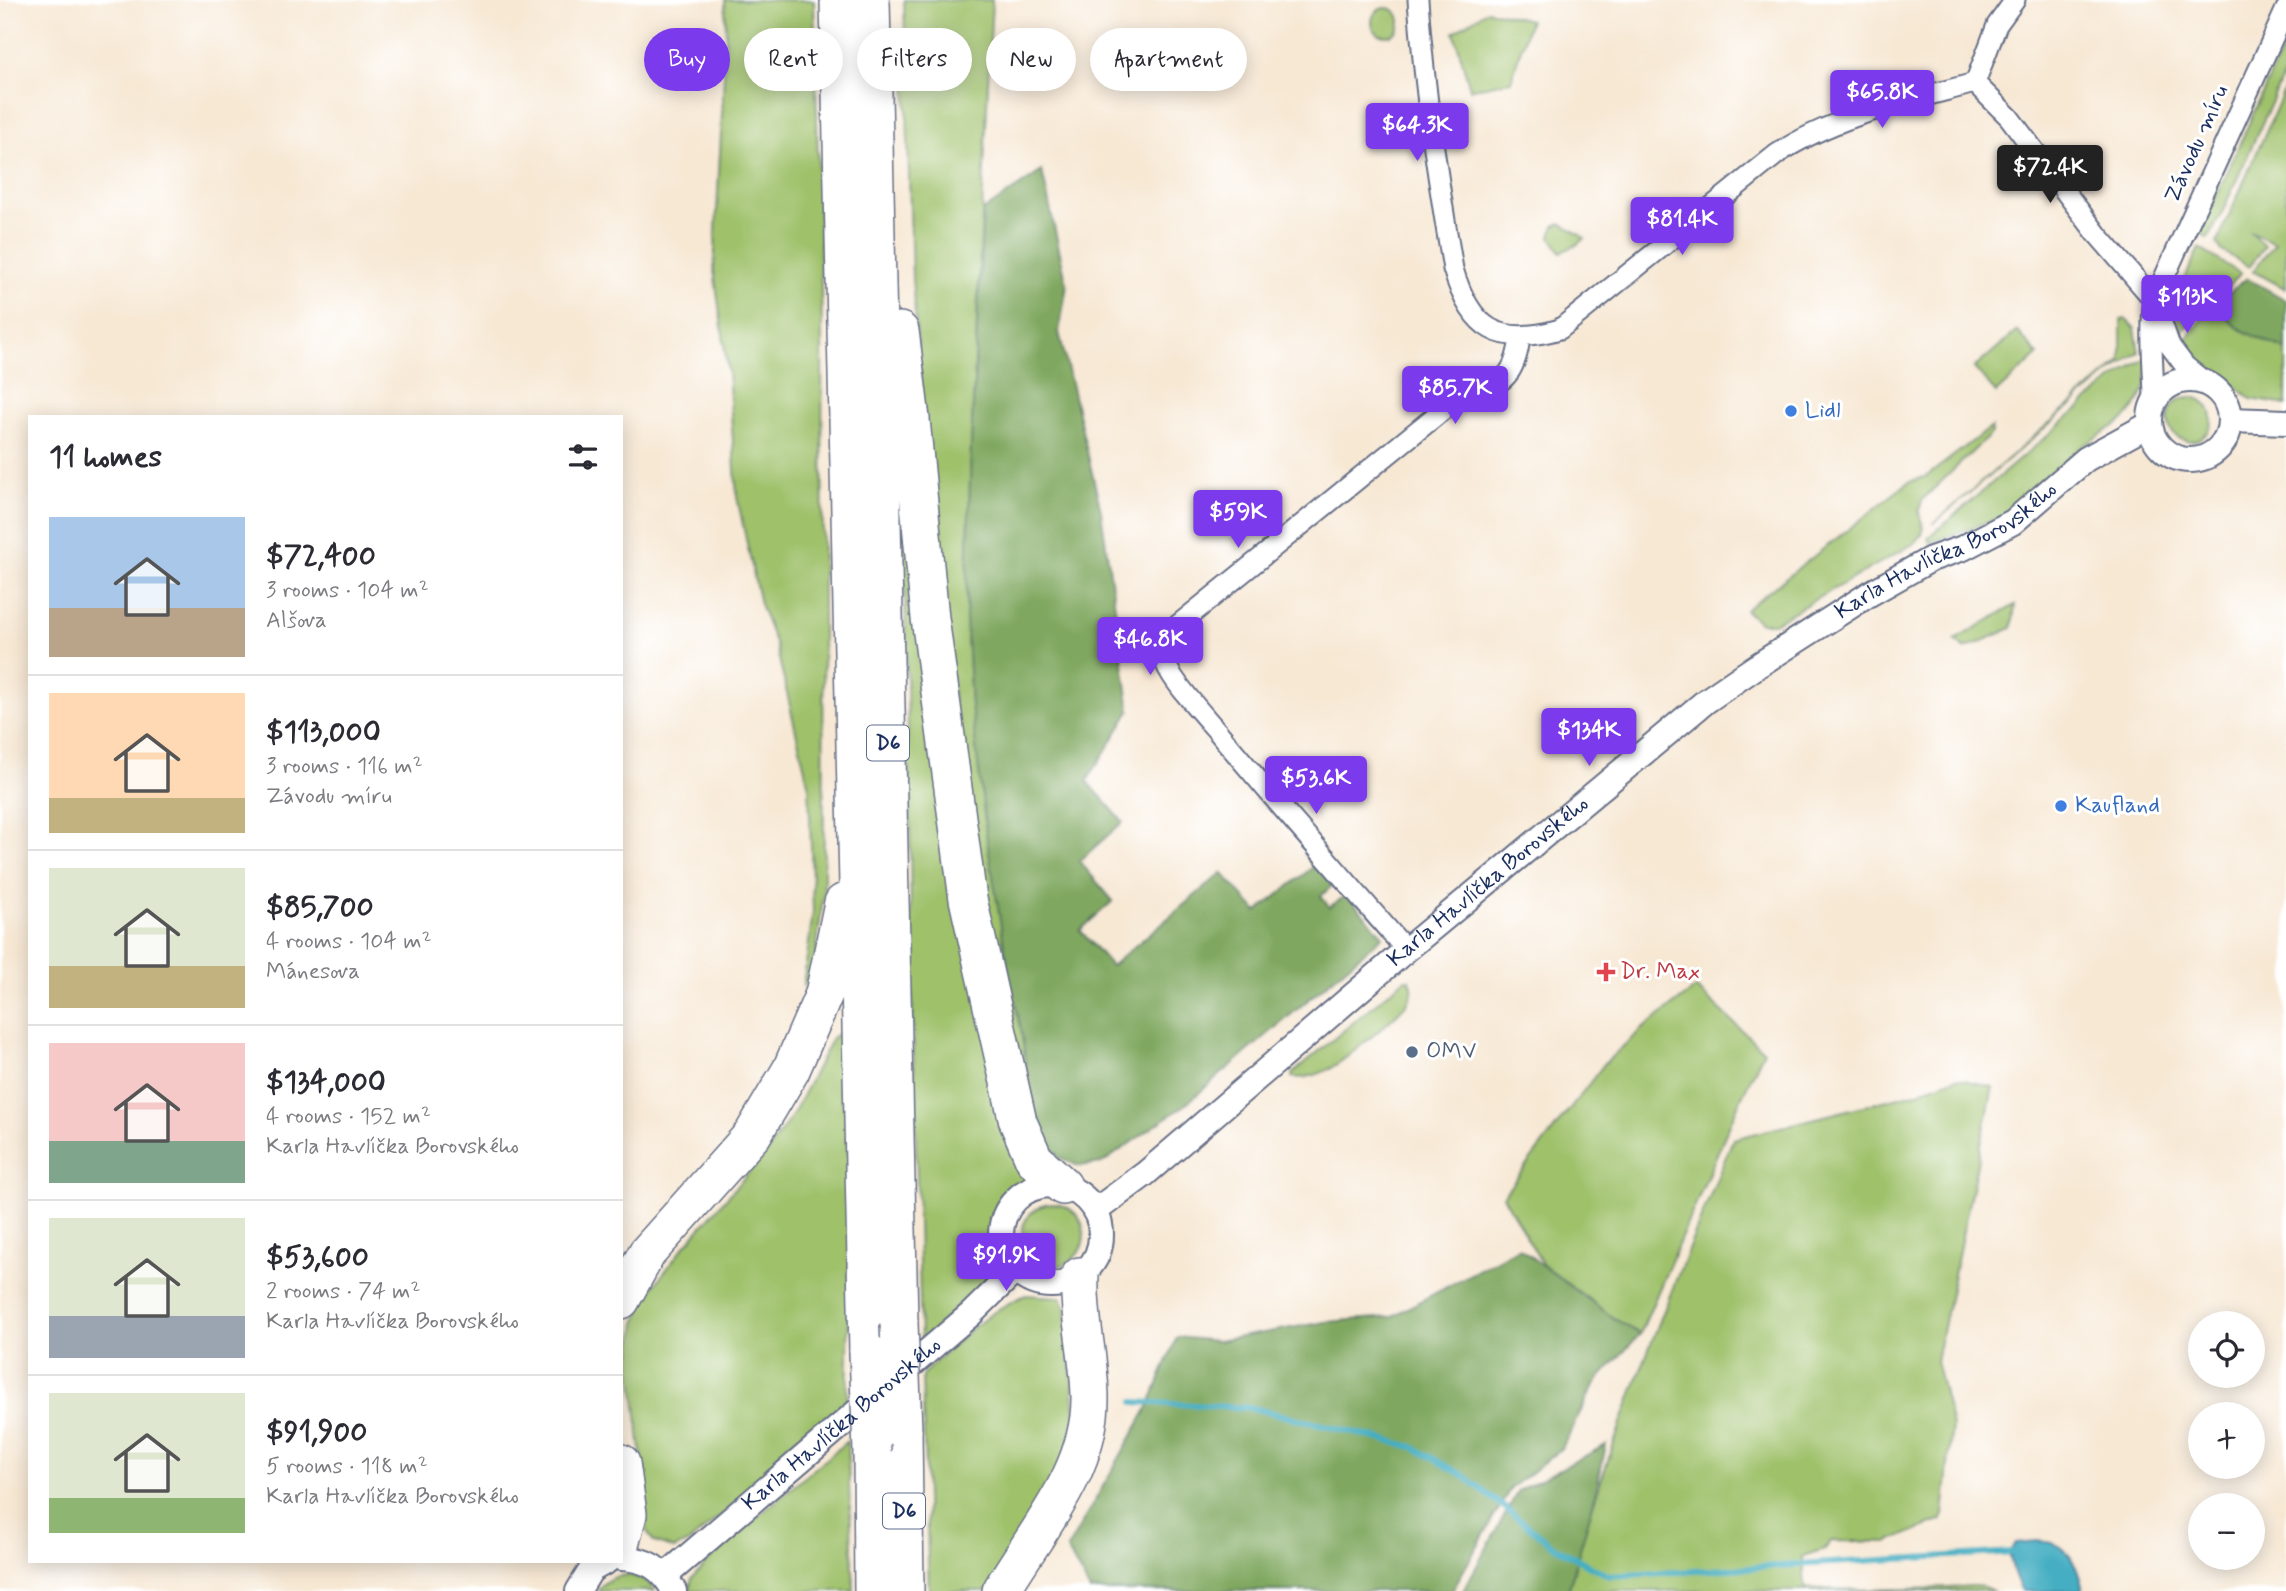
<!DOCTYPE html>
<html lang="en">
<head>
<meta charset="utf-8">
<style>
	:root { --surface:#fff; --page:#f7f7f7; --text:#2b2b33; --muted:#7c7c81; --line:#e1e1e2; --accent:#7c3aed }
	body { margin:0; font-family:Mynerve,sans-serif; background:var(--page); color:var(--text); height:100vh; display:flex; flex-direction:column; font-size:26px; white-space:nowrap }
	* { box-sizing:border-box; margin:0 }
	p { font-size:23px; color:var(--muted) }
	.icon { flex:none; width:38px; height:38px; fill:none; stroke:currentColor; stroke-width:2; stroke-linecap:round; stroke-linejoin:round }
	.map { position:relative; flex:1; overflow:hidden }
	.side { position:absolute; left:28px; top:415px; width:595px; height:1148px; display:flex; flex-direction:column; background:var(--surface); border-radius:0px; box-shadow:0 4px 18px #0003 }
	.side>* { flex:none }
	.guide { position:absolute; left:644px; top:28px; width:665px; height:63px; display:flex; gap:14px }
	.fabs { position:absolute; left:2188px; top:1311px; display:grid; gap:14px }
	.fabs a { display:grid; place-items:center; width:77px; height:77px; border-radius:50%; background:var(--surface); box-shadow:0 4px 18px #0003; font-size:35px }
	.price { position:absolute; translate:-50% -60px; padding:0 16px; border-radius:7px; background:var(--accent); color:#fff; font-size:23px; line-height:46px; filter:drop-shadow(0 2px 4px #0008) }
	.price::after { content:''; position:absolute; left:50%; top:42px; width:21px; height:16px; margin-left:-10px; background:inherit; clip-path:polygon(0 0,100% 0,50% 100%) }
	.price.selected { background:#222; color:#fff }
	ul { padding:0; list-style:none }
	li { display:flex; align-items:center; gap:21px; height:175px; padding:0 21px }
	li+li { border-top:2px solid var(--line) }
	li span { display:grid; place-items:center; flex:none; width:196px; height:140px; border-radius:0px; color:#555 }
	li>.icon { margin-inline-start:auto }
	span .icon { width:84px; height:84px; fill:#fffc; stroke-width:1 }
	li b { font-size:30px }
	h2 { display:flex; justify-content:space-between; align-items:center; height:84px; padding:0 21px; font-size:30px }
	.chip { padding:0 24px; border-radius:32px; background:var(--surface); box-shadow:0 4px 18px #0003; font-size:24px; line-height:63px }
	.chip.selected { background:var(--accent); color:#fff }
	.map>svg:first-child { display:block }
	.green { fill:#9fc16a; stroke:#5d7864; stroke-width:2 }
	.forest { fill:#7fa75e; stroke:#4d6b5e; stroke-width:2 }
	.water { fill:#44aec2; stroke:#306e90; stroke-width:2 }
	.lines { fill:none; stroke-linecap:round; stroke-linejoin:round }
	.stream { stroke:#44aec2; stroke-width:6 }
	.minor-casing { stroke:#687087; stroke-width:23 }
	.tertiary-casing { stroke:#687087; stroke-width:28 }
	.motorway-casing { stroke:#687087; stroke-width:40 }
	.minor { stroke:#fff; stroke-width:19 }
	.tertiary { stroke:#fff; stroke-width:24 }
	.motorway { stroke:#fff; stroke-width:37 }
	.motorway-bridge-casing { stroke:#687087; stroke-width:40; stroke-linecap:butt }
	.motorway-bridge { stroke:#fff; stroke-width:37 }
	.shop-dot { fill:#3f7fe0; stroke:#fff; stroke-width:2.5 }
	.health-dot { fill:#e0444e; stroke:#fff; stroke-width:2.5 }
	.service-dot { fill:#5c6f8a; stroke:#fff; stroke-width:2.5 }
	.labels { text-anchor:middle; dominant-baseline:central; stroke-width:6; stroke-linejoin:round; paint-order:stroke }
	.shield { fill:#fff; stroke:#5f6d8e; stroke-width:2 }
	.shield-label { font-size:21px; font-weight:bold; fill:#1b2f5e }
	.street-label { font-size:23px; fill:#1b2f5e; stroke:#fff }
	.shop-label { font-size:23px; fill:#366cbe; stroke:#fff; text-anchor:start }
	.health-label { font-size:23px; fill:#be3a42; stroke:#fff; text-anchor:start }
	.service-label { font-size:23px; fill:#4e5e75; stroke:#fff; text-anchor:start }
</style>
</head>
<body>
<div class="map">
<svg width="2286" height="1591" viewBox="0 0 2286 1591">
	<rect width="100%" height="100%" fill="#fff"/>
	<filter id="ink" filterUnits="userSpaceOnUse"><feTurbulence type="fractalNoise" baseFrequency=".0143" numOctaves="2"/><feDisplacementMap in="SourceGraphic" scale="14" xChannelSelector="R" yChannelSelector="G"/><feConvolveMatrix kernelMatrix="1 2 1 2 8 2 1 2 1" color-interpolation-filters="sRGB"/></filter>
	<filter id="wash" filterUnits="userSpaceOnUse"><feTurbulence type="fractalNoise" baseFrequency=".00686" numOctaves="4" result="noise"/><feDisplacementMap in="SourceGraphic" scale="28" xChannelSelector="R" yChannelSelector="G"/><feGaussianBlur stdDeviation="1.57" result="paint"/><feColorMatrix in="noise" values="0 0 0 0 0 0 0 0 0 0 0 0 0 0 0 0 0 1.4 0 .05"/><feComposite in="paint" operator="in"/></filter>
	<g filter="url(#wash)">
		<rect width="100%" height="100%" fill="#f7e8d4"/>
		<path class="green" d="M725,0H814L822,327L824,891L813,973L803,987L813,912L809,787L776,646L760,604L737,497L728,371L714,270L726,35Z
			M904,0H992L971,445L966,618L971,705L1046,1140H1039L970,845L929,477L912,279Z
			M1372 22a14 14 0 1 1 28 0a14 14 0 1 1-28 0Z
			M1488,10L1530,20L1511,81L1470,89L1454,32Z
			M2286,41V70L2220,217L2208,239L2200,232Z
			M2286,86V289L2253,271L2275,243L2250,232L2265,246L2249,267L2222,251L2217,243Z
			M1561,223L1585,238L1575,246L1561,252L1551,237L1554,226Z
			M2199,248L2241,274L2182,331C2170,302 2187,274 2199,248Z
			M2224,297V312L2243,330L2286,350V405L2251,399L2227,379L2193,360L2181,349C2191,328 2207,314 2224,297Z
			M2125,319L2135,328L2139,352L2110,372L1933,524L2121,361V320Z
			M2017,331L2038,355L1996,393L1974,368Z
			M2148,357L2146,386L2139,402L2125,419L2083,446L2001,517L1930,543L1928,538L2112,380Z
			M2168 419a22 22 0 1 1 44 0a22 22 0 1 1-44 0Z
			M1991,427L1992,433L1922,500C1922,501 1919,510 1919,511C1920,526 1930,527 1915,543L1774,623H1761L1745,610L1909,482L1927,476Z
			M903,512L972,948L1009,1149L1026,1181C997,1198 994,1218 993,1249C993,1256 994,1265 992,1271C983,1299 943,1325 921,1343L911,945L910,819Z
			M2015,605L2012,628L1965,649L1955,640Z
			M1405,979H1409C1414,986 1413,992 1409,1000C1403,1012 1347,1058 1334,1066C1324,1073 1304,1080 1292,1077L1293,1073Z
			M1696,988L1764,1051L1737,1107L1640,1334L1615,1319L1543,1265L1503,1196L1605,1063L1642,1029Z
			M842,1031L846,1036L850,1236L847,1408L804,1433L782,1451L751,1490L691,1541L674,1549L654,1542L646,1530L645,1488L631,1361L636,1323L650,1291L682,1249L769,1149L793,1114L832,1038Z
			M1956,1078L1993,1087L1936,1361L1952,1426L1943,1515L1940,1521L1887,1542L1831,1541L1825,1549L1803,1556L1805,1588C1850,1591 1900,1589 1945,1588C1961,1588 1979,1582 1993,1591H1568C1577,1560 1585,1529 1595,1499C1635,1377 1685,1258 1733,1139L1915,1093Z
			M1022 1235a31 31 0 1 1 62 0a31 31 0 1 1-62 0Z
			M1026,1295L1060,1297L1066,1307L1077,1435L993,1591H929L922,1375C953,1345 986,1311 1026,1295Z
			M847,1441L854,1591H689L692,1578L722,1547Z
			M628,1575C640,1577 648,1581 655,1591H597C605,1580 614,1576 628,1575Z"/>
		<path class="forest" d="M1042,171L1067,285L1059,332L1101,511L1130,711L1087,781L1123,822L1079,861L1113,901L1080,930L1111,966L1222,873L1257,912L1313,867L1304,854L1310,852L1336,882L1321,896L1329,907L1347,895L1383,936L1186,1104L1102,1163L1079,1166L1060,1158L1046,1140L1030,1096L1021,1029L1008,969L987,840L971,705L966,618L971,445L983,211Z
			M2247,278L2286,300V350C2271,343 2232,330 2225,315C2223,309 2224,303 2224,297Z
			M1519,1248L1615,1319L1640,1334L1595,1383L1562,1448L1510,1489L1452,1591H1090L1067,1549L1149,1406L1177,1337L1218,1341L1325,1322L1391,1317Z
			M1606,1445L1594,1500L1568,1591H1463L1518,1491Z"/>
		<path class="water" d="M2038,1541C2043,1542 2050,1542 2055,1544C2072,1550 2080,1575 2083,1591H2022L2014,1574L2009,1552L2016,1543Z"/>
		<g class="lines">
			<path class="stream" d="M1134,1402L1252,1408L1413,1447L1464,1476L1555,1547L1609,1576L2015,1552"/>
		</g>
	</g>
	<g filter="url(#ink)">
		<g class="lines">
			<g class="minor-casing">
				<path id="minor" d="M1418,0C1424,90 1438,180 1453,269C1471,330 1499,347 1560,329L1777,154C1836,115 1908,101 1975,83
					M1975,83L2009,117L2097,234L2154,300L2170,346L2185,366L2205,382
					M1975,83L1997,25L2015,0
					M2154,402C2154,368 2149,334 2154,300L2286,9
					M1406,950C1343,877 1279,806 1218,732C1205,717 1172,681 1166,664C1162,650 1170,636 1178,625L1465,392C1503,388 1516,374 1520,337"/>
			</g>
			<g class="tertiary-casing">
				<g id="tertiary">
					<circle cx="2190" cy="420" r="40"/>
					<path d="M2230,420L2286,422"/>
					<circle cx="1051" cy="1235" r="50"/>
					<path id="s1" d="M1095,1211L1145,1174L1406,950L1706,701L1757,666L1871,593L1931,559L1963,548L2013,522L2086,459L2150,424"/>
					<path d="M621,1558C646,1559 662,1568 674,1591"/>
					<path id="s2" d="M665,1576L971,1314L1015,1271"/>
					<path d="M578,1591L591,1570L607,1561"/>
				</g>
			</g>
			<g class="motorway-casing">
				<path id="motorway" d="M839,0L868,1352
					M871,0L899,1323
					M900,331L911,419L930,618L968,899L1018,1122L1034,1159L1063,1186
					M621,1300L647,1253L753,1134L791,1070L824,994L843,903
					M903,1430L905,1591
					M872,1452L873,1591
					M621,1463L628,1514L621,1541
					M1001,1591C1036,1531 1090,1472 1090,1399C1090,1358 1078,1318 1080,1276"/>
			</g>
			<use href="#minor" class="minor"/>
			<use href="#tertiary" class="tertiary"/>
			<use href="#motorway" class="motorway"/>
			<g class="motorway-bridge-casing">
				<path id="motorway-bridge" d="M899,1323L903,1430
					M868,1352L872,1452"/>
			</g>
			<use href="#motorway-bridge" class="motorway-bridge"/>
		</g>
	</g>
	<g class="shop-dot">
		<circle cx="1791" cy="411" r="7"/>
		<circle cx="2061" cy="806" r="7"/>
	</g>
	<path class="health-dot" d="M1602.5 961.5h7v7h7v7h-7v7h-7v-7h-7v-7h7z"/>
	<circle class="service-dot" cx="1412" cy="1052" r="7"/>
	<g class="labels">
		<g class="shield">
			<rect x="867" y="725.5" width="42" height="35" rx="5"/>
			<rect x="883" y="1493.5" width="42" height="35" rx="5"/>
		</g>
		<g class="shield-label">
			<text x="888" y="743">D6</text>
			<text x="904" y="1511">D6</text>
		</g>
		<g class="street-label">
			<text transform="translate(2197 144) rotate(-66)">Závodu míru</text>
			<text stroke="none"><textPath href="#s1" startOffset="1080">Karla Havlíčka Borovského</textPath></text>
			<text stroke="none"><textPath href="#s1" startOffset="513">Karla Havlíčka Borovského</textPath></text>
			<text stroke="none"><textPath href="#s2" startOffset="233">Karla Havlíčka Borovského</textPath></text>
		</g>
		<g class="shop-label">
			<text x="1805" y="411">Lidl</text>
			<text x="2075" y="806">Kaufland</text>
		</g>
		<g class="health-label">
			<text x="1620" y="972">Dr. Max</text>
		</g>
		<g class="service-label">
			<text x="1426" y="1052">OMV</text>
		</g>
	</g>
</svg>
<div class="fabs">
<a><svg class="icon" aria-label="locate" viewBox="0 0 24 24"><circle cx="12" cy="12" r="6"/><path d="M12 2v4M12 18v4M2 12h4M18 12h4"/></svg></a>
<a>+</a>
<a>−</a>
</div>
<b class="price" style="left:1882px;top:130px">$65.8K</b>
<b class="price" style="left:1417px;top:163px">$64.3K</b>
<b class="price selected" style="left:2050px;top:205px">$72.4K</b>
<b class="price" style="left:1682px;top:257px">$81.4K</b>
<b class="price" style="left:2187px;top:335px">$113K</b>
<b class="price" style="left:1455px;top:426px">$85.7K</b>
<b class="price" style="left:1238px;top:550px">$59K</b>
<b class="price" style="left:1150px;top:677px">$46.8K</b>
<b class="price" style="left:1589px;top:768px">$134K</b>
<b class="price" style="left:1316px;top:816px">$53.6K</b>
<b class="price" style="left:1006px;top:1293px">$91.9K</b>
<div class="guide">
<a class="chip selected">Buy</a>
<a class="chip">Rent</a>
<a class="chip">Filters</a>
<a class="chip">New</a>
<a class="chip">Apartment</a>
</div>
<section class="side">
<h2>11 homes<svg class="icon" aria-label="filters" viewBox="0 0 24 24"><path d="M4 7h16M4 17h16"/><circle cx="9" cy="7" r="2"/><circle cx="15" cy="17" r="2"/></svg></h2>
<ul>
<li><span style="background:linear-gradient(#a9c7e8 65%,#b9a48a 0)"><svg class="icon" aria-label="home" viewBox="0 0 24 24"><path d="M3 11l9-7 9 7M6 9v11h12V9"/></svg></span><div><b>$72,400</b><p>3 rooms · 104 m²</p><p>Alšova</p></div></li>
<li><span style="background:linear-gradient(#ffd9b3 75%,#c2b280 0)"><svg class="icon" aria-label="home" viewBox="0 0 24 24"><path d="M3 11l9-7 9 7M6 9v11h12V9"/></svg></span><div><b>$113,000</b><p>3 rooms · 116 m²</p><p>Závodu míru</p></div></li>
<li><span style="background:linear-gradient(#dfe7d0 70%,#c2b280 0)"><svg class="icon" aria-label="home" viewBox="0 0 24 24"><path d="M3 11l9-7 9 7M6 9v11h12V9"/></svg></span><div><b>$85,700</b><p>4 rooms · 104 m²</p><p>Mánesova</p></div></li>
<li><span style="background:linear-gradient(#f6c9c9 70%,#7fa58c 0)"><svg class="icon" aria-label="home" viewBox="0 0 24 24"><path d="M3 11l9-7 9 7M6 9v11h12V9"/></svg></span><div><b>$134,000</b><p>4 rooms · 152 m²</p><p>Karla Havlíčka Borovského</p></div></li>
<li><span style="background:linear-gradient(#dfe7d0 70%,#9aa5b1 0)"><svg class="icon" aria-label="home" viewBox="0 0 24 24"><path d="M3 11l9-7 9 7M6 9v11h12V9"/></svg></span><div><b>$53,600</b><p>2 rooms · 74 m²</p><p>Karla Havlíčka Borovského</p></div></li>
<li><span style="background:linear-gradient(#dfe7d0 75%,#8fb573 0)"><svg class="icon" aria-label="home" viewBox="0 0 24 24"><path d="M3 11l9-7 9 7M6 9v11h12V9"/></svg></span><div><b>$91,900</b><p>5 rooms · 118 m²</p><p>Karla Havlíčka Borovského</p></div></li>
</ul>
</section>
</div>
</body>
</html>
